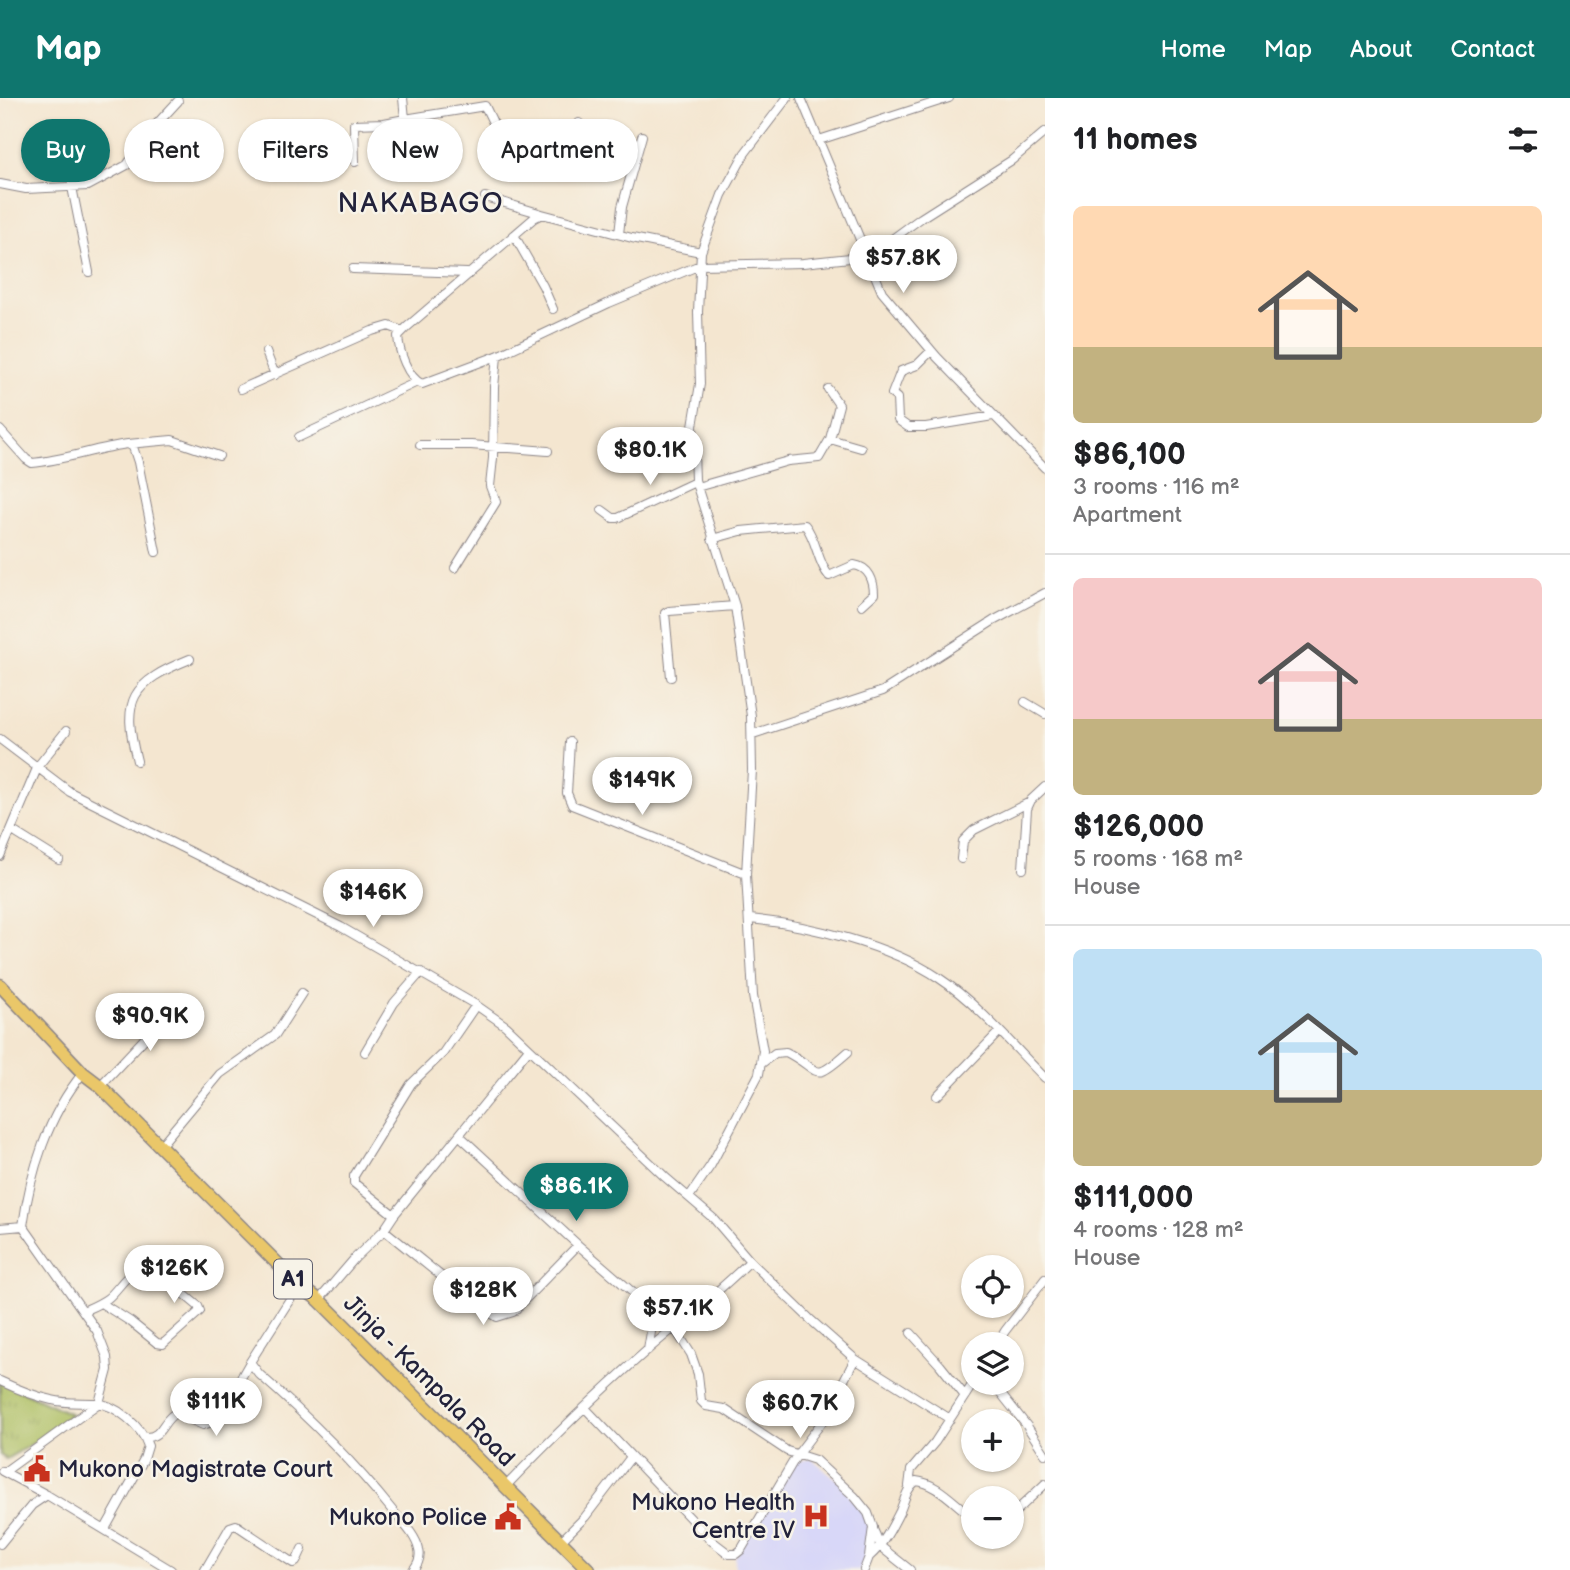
<!DOCTYPE html>
<html lang="en">
<head>
<meta charset="utf-8">
<style>
	:root { --surface:#fff; --page:#f6f6f6; --text:#202124; --muted:#757577; --line:#e0e0e0; --accent:#0f766e }
	body { margin:0; font-family:"Balsamiq Sans",sans-serif; background:var(--page); color:var(--text); height:100vh; display:flex; flex-direction:column; font-size:26px; white-space:nowrap }
	* { box-sizing:border-box; margin:0 }
	p { font-size:23px; color:var(--muted) }
	.icon { flex:none; width:38px; height:38px; fill:none; stroke:currentColor; stroke-width:2; stroke-linecap:round; stroke-linejoin:round }
	.map { position:relative; flex:1; overflow:hidden }
	.drawer { display:flex; flex-direction:column; background:var(--surface); width:525px }
	.drawer>* { flex:none }
	.banner { position:absolute; left:21px; top:21px; width:665px; height:63px; display:flex; gap:14px }
	.fabs { position:absolute; left:961px; top:1157px; display:grid; gap:14px }
	.fabs a { display:grid; place-items:center; width:63px; height:63px; border-radius:50%; background:var(--surface); box-shadow:0 2px 5px #0004; font-size:35px }
	.price { position:absolute; translate:-50% -60px; padding:0 16px; border-radius:24px; background:#fff; color:#222; font-size:23px; line-height:46px; filter:drop-shadow(0 2px 4px #0008) }
	.price::after { content:''; position:absolute; left:50%; top:42px; width:21px; height:16px; margin-left:-10px; background:inherit; clip-path:polygon(0 0,100% 0,50% 100%) }
	.price.selected { background:var(--accent); color:#fff }
	ul { padding:0; list-style:none }
	li { display:grid; align-content:center; gap:14px; height:371px; padding:0 28px }
	li+li { border-top:2px solid var(--line) }
	li span { display:grid; place-items:center; height:217px; border-radius:10px; color:#555 }
	li>.icon { margin-inline-start:auto }
	span .icon { width:126px; height:126px; fill:#fffc; stroke-width:1 }
	li b { font-size:30px }
	h2 { display:flex; justify-content:space-between; align-items:center; height:84px; padding:0 28px; font-size:30px }
	.chip { padding:0 24px; border-radius:32px; background:var(--surface); box-shadow:0 2px 5px #0004; font-size:24px; line-height:63px }
	.chip.selected { background:var(--accent); color:#fff }
	header { display:flex; align-items:center; gap:42px; box-sizing:border-box; height:98px; padding:0 35px; background:var(--accent); color:#fff }
	header strong { font-size:33px }
	nav { display:flex; gap:38px; margin-inline-start:auto; font-size:24px }
	main { display:flex; flex:1; min-height:0 }
	.map>svg:first-child { display:block }
	.built { fill:#d8d7f8 }
	.grass { fill:url(#grass-tufts); stroke:#68704f; stroke-width:2 }
	.lines { fill:none; stroke-linecap:round; stroke-linejoin:round }
	.minor-casing { stroke:#8b8486; stroke-width:10 }
	.highway-casing { stroke:#8b8486; stroke-width:15 }
	.minor { stroke:#fff; stroke-width:8 }
	.highway { stroke:#eac769; stroke-width:12 }
	.labels { text-anchor:middle; dominant-baseline:central; stroke-width:5; stroke-linejoin:round; paint-order:stroke }
	.shield { fill:#f7f3e8; stroke:#62616f; stroke-width:2 }
	.shield-label { font-size:23px; font-weight:bold; fill:#22223b }
	.street-label { font-size:24px; fill:#22223b; stroke:#f7f3e8 }
	.poi-label { font-size:24px; fill:#22223b; stroke:#f7f3e8; text-anchor:end }
	.quarter-label { font-size:28px; letter-spacing:2px; fill:#22223b; stroke:#f7f3e8 }
</style>
</head>
<body>
<header>
<strong>Map</strong>
<nav><a>Home</a><a>Map</a><a>About</a><a>Contact</a></nav>
</header>
<main>
<div class="map">
<svg width="1045" height="1472" viewBox="0 0 1045 1472">
	<defs>
		<pattern id="grass-tufts" width="24" height="20" patternUnits="userSpaceOnUse" patternTransform="scale(1.75)"><rect width="24" height="20" fill="#aebf63"/><path d="M3 7l-1-3M5 7V3M7 7l1-3M15 17l-1-3M17 17v-4M19 17l1-3" fill="none" stroke="#95a457"/></pattern>
	</defs>
	<rect width="100%" height="100%" fill="#f7f3e8"/>
	<filter id="ink" filterUnits="userSpaceOnUse"><feTurbulence type="fractalNoise" baseFrequency=".0143" numOctaves="2"/><feDisplacementMap in="SourceGraphic" scale="14" xChannelSelector="R" yChannelSelector="G"/><feConvolveMatrix kernelMatrix="1 2 1 2 8 2 1 2 1" color-interpolation-filters="sRGB"/></filter>
	<filter id="wash" filterUnits="userSpaceOnUse"><feTurbulence type="fractalNoise" baseFrequency=".00686" numOctaves="4" result="noise"/><feDisplacementMap in="SourceGraphic" scale="28" xChannelSelector="R" yChannelSelector="G"/><feGaussianBlur stdDeviation="1.57" result="paint"/><feColorMatrix in="noise" values="0 0 0 0 0 0 0 0 0 0 0 0 0 0 0 0 0 1.4 0 .05"/><feComposite in="paint" operator="in"/></filter>
	<g filter="url(#wash)">
		<rect width="100%" height="100%" fill="#f4e6d0"/>
		<path class="built" d="M812,1361L839,1383L871,1426L868,1454L860,1472H735V1459L794,1363Z"/>
		<path class="grass" d="M0,1283L71,1316L37,1343L6,1361L0,1357Z"/>
	</g>
	<g filter="url(#ink)">
		<g class="lines">
			<g class="minor-casing">
				<path id="minor" d="M801,0L882,194L937,259L1045,370
					M405,21L485,8L497,33L632,72
					M819,42L949,0
					M572,54L579,25
					M355,64L354,26L384,25L405,21L403,0
					M0,86L26,91L88,88L127,67L154,29L178,3
					M72,89L89,174
					M485,99L542,116
					M619,136L622,109L642,38
					M514,137L543,188L553,211
					M701,154L632,140L542,116L534,120L407,229L398,238C399,253 407,279 422,286L497,258L609,205L700,167L803,165L869,158L921,120L1012,62L1045,34
					M353,171L467,175
					M931,253L917,267L901,273L892,296L897,300L898,322L908,329H926L993,318
					M266,254L275,277
					M241,291L372,233L389,228L402,233
					M828,291L839,307L830,341
					M0,332L26,361L32,365C65,362 96,350 128,346L133,349L138,364L156,454
					M299,339L417,284
					M128,346L172,342L219,358
					M420,347H471L548,353
					M697,389L788,363L819,360L830,341L861,350
					M602,412L613,420H618L695,384
					M712,441L741,433L805,427C817,442 817,464 829,478L854,467C869,469 874,483 874,496L862,507
					M455,470L496,404L490,388L493,360L494,289L497,258
					M671,579L665,515L669,513L735,508
					M1025,604L1045,616
					M753,636L883,593L993,523L1045,495
					M0,641L70,694L341,829L476,907L506,928L665,1079L714,1121L750,1163C716,1197 680,1224 644,1255C596,1297 550,1342 505,1389
					M570,644L567,695L572,707L746,776
					M137,663C121,601 131,585 190,561
					M11,732L59,762
					M0,758L38,668L66,633
					M961,761L963,743L974,732L1030,704
					M1023,771L1027,711L1031,702L1045,689
					M750,821C809,827 890,847 939,880C977,905 1013,948 1045,980
					M365,954L394,905L421,874
					M762,965L775,955L786,954C822,972 811,987 848,954
					M100,988L163,921L176,903
					M937,998L999,934
					M460,1038L578,1147L675,1231L691,1256L698,1276L701,1303L706,1308L724,1311L787,1353L815,1362L855,1399L868,1415L873,1429L869,1459L864,1472
					M160,1048L220,976L275,937L302,895
					M689,1099L711,1067L759,976L763,953L753,898L746,776L752,672L751,618L735,508L695,382L693,328L700,286L698,214L701,154L722,97L745,55L787,0
					M394,1117L354,1085V1078L411,986L443,955L476,907
					M0,1130L23,1128
					M384,1132L472,1203L497,1219L513,1214L578,1147
					M299,1187L250,1264L259,1276C307,1318 352,1362 392,1412C401,1423 416,1437 419,1452C421,1459 418,1466 413,1472
					M319,1202L355,1160L384,1132L394,1117L528,952
					M83,1213C92,1209 100,1206 108,1200C121,1189 132,1165 151,1169L198,1208L200,1213L163,1246L157,1245L131,1224L101,1205
					M911,1235L940,1267L965,1298
					M997,1246L1005,1233L1045,1181
					M648,1252L652,1228L649,1208
					M855,1261L950,1321
					M0,1283C17,1291 33,1298 52,1302C67,1306 80,1304 95,1305C116,1306 142,1329 148,1348L144,1361L105,1431
					M992,1284L1027,1328L1045,1356
					M586,1311L712,1443L729,1456H736L741,1452L797,1357L822,1324L855,1261L812,1223L750,1163
					M145,1339C163,1340 162,1321 176,1315L203,1327L217,1322L250,1264
					M2,1373L47,1397L171,1472
					M4,1374L99,1305L108,1272L107,1259L97,1233L23,1128C30,1075 48,1017 83,975
					M909,1388L911,1372L935,1344L974,1284
					M1012,1417L1045,1386
					M873,1431L881,1449L910,1472
					M560,1444L585,1419L631,1359
					M0,1446L32,1407L47,1397
					M869,1459C883,1447 892,1429 900,1413C905,1402 906,1391 916,1383C938,1385 955,1407 973,1419
					M205,1472L230,1429L236,1427L293,1465L296,1464L302,1451"/>
			</g>
			<g class="highway-casing">
				<path id="highway" d="M0,887L83,975L100,988L299,1187L319,1202L589,1472"/>
			</g>
			<use href="#minor" class="minor"/>
			<use href="#highway" class="highway"/>
		</g>
	</g>
	<defs>
		<g id="civic-bare" transform="scale(2.1)"><path d="M-.6-6.5H3V-4.5H.6V-3L4-1V1h2V6H-6V1h2V-1L-.6-3ZM-1.2 2.5V6h2.4V2.5Z" fill="#c8321e" stroke="#f7f3e8" stroke-width="2.5" paint-order="stroke"/></g>
		<g id="hospital-bare" transform="scale(2.1)"><path d="M-5-5h3v3.5h4V-5h3V5h-3V1.5h-4V5h-3Z" fill="#c8321e" stroke="#f7f3e8" stroke-width="2.5" paint-order="stroke"/></g>
	</defs>
	<g fill-rule="evenodd">
		<use href="#civic-bare" x="37" y="1371"/>
		<use href="#hospital-bare" x="816" y="1418"/>
		<use href="#civic-bare" x="508" y="1419"/>
	</g>
	<g class="labels">
		<rect class="shield" x="274" y="1161.5" width="38" height="39" rx="5"/>
		<g class="shield-label">
			<text x="293" y="1181">A1</text>
		</g>
		<g class="street-label">
			<text transform="translate(429 1283) rotate(45)">Jinja - Kampala Road</text>
		</g>
		<g class="poi-label">
			<text x="58" y="1371" text-anchor="start">Mukono Magistrate Court</text>
			<text x="795" y="1404">Mukono Health<tspan x="795" dy="28">Centre IV</tspan></text>
			<text x="487" y="1419">Mukono Police</text>
		</g>
		<g class="quarter-label">
			<text x="421" y="105">NAKABAGO</text>
		</g>
	</g>
</svg>
<div class="fabs">
<a><svg class="icon" aria-label="locate" viewBox="0 0 24 24"><circle cx="12" cy="12" r="6"/><path d="M12 2v4M12 18v4M2 12h4M18 12h4"/></svg></a>
<a><svg class="icon" aria-label="layers" viewBox="0 0 24 24"><path d="M12 4l9 5-9 5-9-5zM3 14l9 5 9-5"/></svg></a>
<a>+</a>
<a>−</a>
</div>
<b class="price" style="left:903px;top:197px">$57.8K</b>
<b class="price" style="left:650px;top:389px">$80.1K</b>
<b class="price" style="left:642px;top:719px">$149K</b>
<b class="price" style="left:373px;top:831px">$146K</b>
<b class="price" style="left:150px;top:955px">$90.9K</b>
<b class="price selected" style="left:576px;top:1125px">$86.1K</b>
<b class="price" style="left:174px;top:1207px">$126K</b>
<b class="price" style="left:483px;top:1229px">$128K</b>
<b class="price" style="left:678px;top:1247px">$57.1K</b>
<b class="price" style="left:216px;top:1340px">$111K</b>
<b class="price" style="left:800px;top:1342px">$60.7K</b>
<div class="banner">
<a class="chip selected">Buy</a>
<a class="chip">Rent</a>
<a class="chip">Filters</a>
<a class="chip">New</a>
<a class="chip">Apartment</a>
</div>
</div>
<section class="drawer">
<h2>11 homes<svg class="icon" aria-label="filters" viewBox="0 0 24 24"><path d="M4 7h16M4 17h16"/><circle cx="9" cy="7" r="2"/><circle cx="15" cy="17" r="2"/></svg></h2>
<ul>
<li><span style="background:linear-gradient(#ffd9b3 65%,#c2b280 0)"><svg class="icon" aria-label="home" viewBox="0 0 24 24"><path d="M3 11l9-7 9 7M6 9v11h12V9"/></svg></span><div><b>$86,100</b><p>3 rooms · 116 m²</p><p>Apartment</p></div></li>
<li><span style="background:linear-gradient(#f6c9c9 65%,#c2b280 0)"><svg class="icon" aria-label="home" viewBox="0 0 24 24"><path d="M3 11l9-7 9 7M6 9v11h12V9"/></svg></span><div><b>$126,000</b><p>5 rooms · 168 m²</p><p>House</p></div></li>
<li><span style="background:linear-gradient(#bfe0f5 65%,#c2b280 0)"><svg class="icon" aria-label="home" viewBox="0 0 24 24"><path d="M3 11l9-7 9 7M6 9v11h12V9"/></svg></span><div><b>$111,000</b><p>4 rooms · 128 m²</p><p>House</p></div></li>
</ul>
</section>
</main>
</body>
</html>
